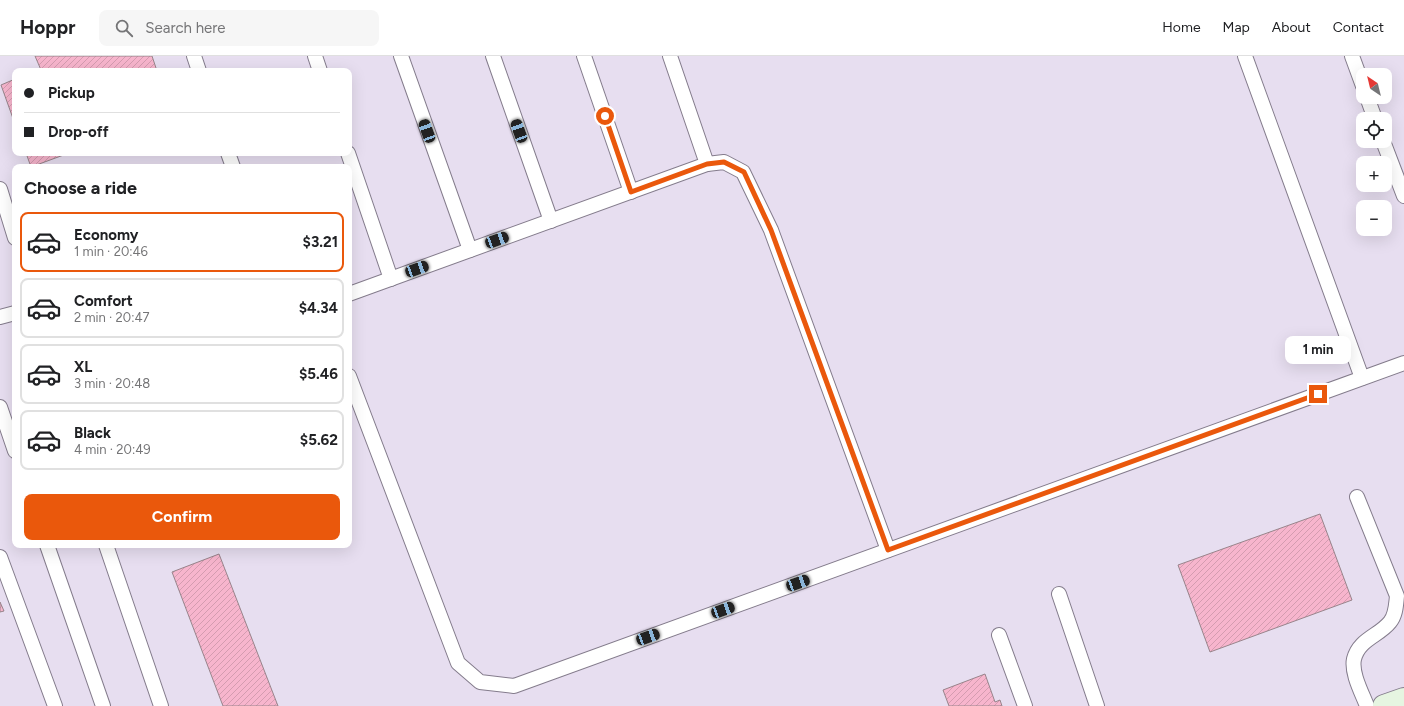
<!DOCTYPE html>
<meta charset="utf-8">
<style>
body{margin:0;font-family:Figtree,sans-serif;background:#f6f6f6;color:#202124;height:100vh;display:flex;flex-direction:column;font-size:15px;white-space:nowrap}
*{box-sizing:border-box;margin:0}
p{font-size:13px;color:#757577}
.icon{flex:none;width:22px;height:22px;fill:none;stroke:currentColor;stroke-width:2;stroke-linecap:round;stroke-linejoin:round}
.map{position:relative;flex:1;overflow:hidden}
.drawer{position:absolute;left:12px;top:108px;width:340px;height:384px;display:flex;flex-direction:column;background:#fff;border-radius:8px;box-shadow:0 4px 16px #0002}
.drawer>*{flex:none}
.hud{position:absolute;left:12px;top:12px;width:340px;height:88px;border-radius:8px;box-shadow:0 4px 16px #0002;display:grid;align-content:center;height:88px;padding:0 12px;background:#fff}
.needle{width:26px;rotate:325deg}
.fabs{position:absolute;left:1356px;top:12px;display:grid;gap:8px}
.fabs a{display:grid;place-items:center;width:36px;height:36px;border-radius:8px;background:#fff;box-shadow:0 4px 16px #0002;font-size:20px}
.end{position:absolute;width:18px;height:18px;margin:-9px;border:5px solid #ea580c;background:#fff;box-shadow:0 0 0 2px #fff}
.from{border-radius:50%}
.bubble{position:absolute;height:28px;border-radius:8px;background:#fff;box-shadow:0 4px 16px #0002;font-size:13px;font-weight:700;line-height:28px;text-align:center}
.car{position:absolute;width:12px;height:24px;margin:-12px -6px;border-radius:5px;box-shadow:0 0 3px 1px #0007;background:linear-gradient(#222 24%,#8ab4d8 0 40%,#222 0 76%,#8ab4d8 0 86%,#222 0)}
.hud b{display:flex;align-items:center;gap:14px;height:38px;font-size:15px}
.hud b+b{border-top:1px solid #e0e0e0}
.hud i{width:10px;height:10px;background:#202124}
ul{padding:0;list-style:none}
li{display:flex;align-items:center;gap:12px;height:60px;margin:0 8px 6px;padding:0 4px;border:2px solid #e0e0e0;border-radius:8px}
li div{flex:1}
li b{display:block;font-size:15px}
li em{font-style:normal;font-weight:700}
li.selected{border-color:#ea580c}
li>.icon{width:36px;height:36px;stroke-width:1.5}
h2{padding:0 12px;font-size:18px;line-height:48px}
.action{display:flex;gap:8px;margin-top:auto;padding:8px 12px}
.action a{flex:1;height:46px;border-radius:8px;background:#ea580c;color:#fff;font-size:16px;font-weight:700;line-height:46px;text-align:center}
header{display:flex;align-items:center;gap:24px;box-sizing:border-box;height:56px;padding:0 20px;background:#fff;border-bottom:1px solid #e0e0e0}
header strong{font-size:19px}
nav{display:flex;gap:22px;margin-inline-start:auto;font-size:14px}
.search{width:280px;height:36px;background:#f6f6f6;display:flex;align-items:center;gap:10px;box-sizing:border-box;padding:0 14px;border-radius:8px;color:#757577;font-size:15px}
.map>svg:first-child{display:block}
.building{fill:url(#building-hatch);stroke:#98848b}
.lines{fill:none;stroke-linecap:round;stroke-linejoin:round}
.lane-casing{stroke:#847c8c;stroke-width:16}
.secondary-casing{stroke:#847c8c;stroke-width:24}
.lane{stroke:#fff;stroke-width:14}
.secondary{stroke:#e6f5e1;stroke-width:22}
.route{stroke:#ea580c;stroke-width:5}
</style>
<header>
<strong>Hoppr</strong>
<div class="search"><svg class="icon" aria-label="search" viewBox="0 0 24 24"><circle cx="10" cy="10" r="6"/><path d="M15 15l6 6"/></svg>Search here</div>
<nav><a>Home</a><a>Map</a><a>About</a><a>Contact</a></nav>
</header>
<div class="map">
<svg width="1404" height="650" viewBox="0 0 1404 650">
<defs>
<pattern id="building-hatch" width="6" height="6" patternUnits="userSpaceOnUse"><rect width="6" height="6" fill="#f7b5cd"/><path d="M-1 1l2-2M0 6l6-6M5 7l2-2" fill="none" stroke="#d49cb0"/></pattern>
</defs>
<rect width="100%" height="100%" fill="#e7def0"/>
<!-- building -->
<g class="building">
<polygon points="35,0 152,0 157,15 37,15 41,14"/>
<polygon points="15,23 15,68 1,29"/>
<polygon points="26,97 69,97 31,111"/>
<polygon points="1320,458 1352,544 1210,596 1178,509"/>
<polygon points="219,498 278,650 223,650 172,516"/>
<polygon points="0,546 4,555 0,556"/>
<polygon points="985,618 995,646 1000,644 1002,650 949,650 943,634"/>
</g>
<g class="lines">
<defs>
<g id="lane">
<polyline points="194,0 199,15"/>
<polyline points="315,0 320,15"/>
<polyline points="401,0 470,194"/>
<polyline points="493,0 551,165"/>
<polyline points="584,0 631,136"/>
<polyline points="1245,0 1362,322"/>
<polyline points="1352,0 1363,30"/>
<polyline points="1367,41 1375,63"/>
<polyline points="1383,85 1404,140"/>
<polyline points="228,97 233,111"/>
<polyline points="348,97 391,223"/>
<polyline points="707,108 724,106 743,116 771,174 888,494"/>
<polyline points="0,133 15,182"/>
<polyline points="349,238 707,108 670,0"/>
<polyline points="0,261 15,257"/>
<polyline points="349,320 458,607 480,626 514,630 1404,307"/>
<polyline points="0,351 15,395"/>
<path d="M1357 441 1397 540C1396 548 1396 559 1390 566 1379 580 1359 583 1354 603 1351 617 1362 637 1367 650"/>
<polyline points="47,489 103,650"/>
<polyline points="106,489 161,650"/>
<polyline points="0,501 55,650"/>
<polyline points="1059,538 1097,650"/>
<polyline points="999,579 1025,650"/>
</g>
<polyline id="secondary" points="1384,650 1404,643"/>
</defs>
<!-- lane casing -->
<use href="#lane" class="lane-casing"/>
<!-- secondary casing -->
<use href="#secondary" class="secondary-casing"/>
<!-- lane -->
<use href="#lane" class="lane"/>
<!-- secondary -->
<use href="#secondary" class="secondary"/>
</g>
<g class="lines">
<!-- route -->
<polyline class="route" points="605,60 631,136 707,108 724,106 744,116 771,174 888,494 1318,338"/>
</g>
</svg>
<div class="fabs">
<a><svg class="needle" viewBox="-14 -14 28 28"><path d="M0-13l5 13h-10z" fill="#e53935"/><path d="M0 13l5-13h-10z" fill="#757577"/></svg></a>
<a><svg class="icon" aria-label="locate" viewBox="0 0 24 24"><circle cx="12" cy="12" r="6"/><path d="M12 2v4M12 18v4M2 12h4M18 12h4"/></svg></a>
<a>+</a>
<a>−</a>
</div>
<i class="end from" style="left:605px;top:60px"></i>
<i class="end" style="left:1318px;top:338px"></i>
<div class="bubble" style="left:1285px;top:280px;width:66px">1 min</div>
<i class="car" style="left:427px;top:75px;rotate:340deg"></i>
<i class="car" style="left:519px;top:75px;rotate:340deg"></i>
<i class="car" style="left:497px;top:184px;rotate:70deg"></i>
<i class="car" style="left:417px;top:213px;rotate:70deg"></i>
<i class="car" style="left:798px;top:527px;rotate:70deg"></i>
<i class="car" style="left:723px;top:554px;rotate:70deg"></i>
<i class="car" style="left:648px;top:581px;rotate:70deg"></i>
<div class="hud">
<b><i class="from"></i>Pickup</b>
<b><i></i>Drop-off</b>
</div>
<section class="drawer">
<h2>Choose a ride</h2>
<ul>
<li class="selected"><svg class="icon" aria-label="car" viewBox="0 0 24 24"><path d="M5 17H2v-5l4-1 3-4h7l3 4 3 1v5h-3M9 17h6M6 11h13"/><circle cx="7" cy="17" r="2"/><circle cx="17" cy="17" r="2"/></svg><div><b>Economy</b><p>1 min · 20:46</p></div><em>$3.21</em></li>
<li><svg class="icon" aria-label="car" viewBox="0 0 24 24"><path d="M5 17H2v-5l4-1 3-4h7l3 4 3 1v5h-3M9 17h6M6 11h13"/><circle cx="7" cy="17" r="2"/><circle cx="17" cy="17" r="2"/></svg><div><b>Comfort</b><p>2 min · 20:47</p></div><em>$4.34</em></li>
<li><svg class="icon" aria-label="car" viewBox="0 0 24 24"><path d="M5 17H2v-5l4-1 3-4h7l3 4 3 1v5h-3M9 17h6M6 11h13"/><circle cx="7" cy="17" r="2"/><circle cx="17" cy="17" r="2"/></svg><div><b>XL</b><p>3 min · 20:48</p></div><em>$5.46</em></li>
<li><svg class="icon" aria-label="car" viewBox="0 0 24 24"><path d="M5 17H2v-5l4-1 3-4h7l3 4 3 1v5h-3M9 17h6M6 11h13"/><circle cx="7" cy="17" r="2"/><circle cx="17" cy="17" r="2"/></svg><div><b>Black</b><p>4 min · 20:49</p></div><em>$5.62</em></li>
</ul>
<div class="action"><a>Confirm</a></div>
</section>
</div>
